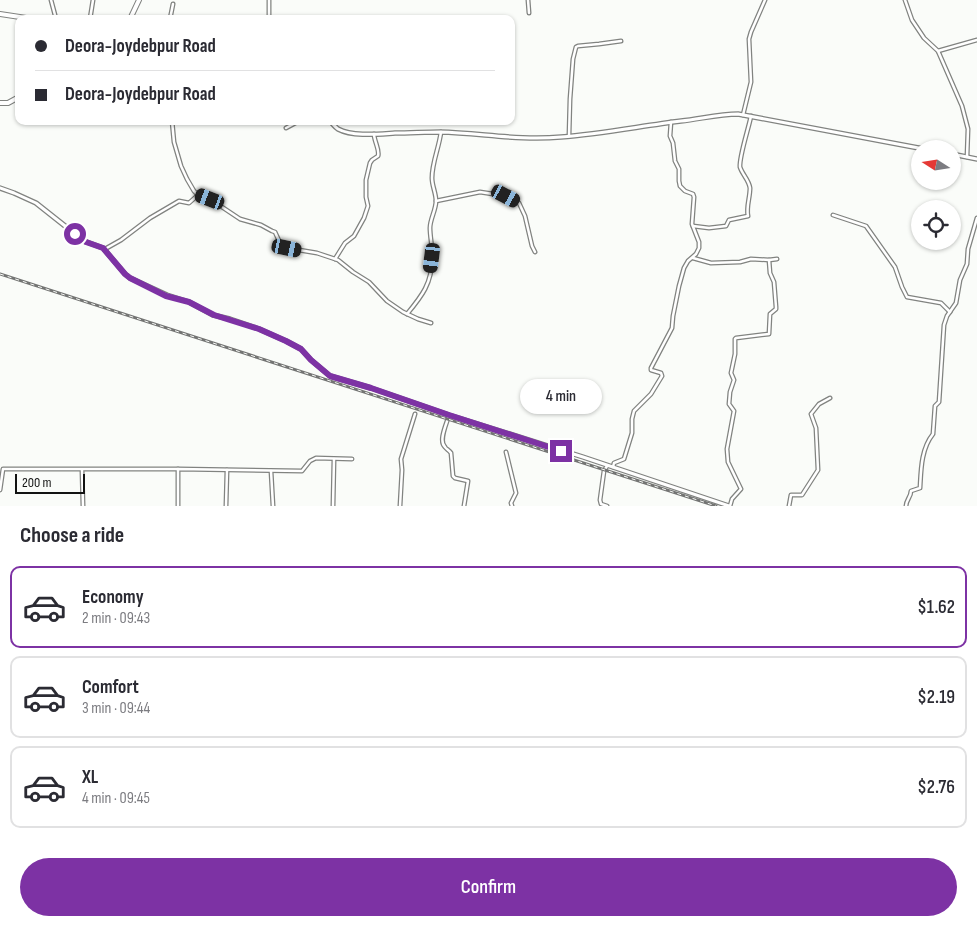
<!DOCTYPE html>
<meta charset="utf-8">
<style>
body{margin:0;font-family:"Sofia Sans Condensed",sans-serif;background:#f2f2f3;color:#2b2b33;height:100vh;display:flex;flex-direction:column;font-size:19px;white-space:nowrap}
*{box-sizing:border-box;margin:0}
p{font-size:16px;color:#7c7c81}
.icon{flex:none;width:28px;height:28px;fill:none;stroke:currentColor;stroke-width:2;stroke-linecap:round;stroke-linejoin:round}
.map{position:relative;height:506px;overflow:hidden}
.panel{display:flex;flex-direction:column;background:#fff;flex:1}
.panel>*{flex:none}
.top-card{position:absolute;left:15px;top:15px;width:500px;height:110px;border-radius:10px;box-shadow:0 1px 4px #0004;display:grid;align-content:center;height:110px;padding:0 20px;background:#fff}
.needle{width:32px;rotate:282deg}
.controls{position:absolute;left:911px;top:140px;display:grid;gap:10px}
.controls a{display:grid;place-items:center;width:50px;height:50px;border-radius:50%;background:#fff;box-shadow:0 1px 4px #0004;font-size:25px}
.scale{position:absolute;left:15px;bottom:12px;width:70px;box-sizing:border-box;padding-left:5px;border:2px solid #121312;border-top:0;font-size:14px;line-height:18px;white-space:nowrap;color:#121312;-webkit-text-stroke:4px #fafcf9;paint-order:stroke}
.end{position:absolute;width:22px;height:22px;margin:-11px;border:6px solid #7d32a4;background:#fff;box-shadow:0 0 0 2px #fff}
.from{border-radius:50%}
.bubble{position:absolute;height:35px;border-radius:18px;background:#fff;box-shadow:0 1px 4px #0004;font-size:16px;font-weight:600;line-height:35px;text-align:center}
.car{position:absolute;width:15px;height:30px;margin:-15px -8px;border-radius:6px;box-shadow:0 0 4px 1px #0007;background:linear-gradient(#222 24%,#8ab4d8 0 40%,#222 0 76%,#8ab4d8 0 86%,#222 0)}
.top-card b{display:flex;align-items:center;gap:18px;height:48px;font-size:19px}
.top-card b+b{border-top:1px solid #e1e1e2}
.top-card i{width:12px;height:12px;background:#2b2b33}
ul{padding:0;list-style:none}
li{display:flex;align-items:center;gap:15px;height:82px;margin:0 10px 8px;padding:0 10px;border:2px solid #e1e1e2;border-radius:10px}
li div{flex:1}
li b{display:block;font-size:19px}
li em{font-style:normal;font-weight:600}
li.current{border-color:#7d32a4}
li>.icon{width:45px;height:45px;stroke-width:1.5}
h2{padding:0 20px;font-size:22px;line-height:60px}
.primary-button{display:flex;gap:10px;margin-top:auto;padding:10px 20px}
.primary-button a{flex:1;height:58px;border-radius:30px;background:#7d32a4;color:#fff;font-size:20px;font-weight:600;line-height:58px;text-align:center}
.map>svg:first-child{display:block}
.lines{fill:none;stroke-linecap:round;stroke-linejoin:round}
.minor-casing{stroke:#818380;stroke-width:5}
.tertiary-casing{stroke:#818380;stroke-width:5.5}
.secondary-casing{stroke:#818380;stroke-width:6}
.minor{stroke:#fff;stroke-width:2.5}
.tertiary{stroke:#fff;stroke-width:3}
.secondary{stroke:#fff;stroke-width:4}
.rail-casing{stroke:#737473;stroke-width:3}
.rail{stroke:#fafcf9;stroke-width:1;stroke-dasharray:4;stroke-linecap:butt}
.route{stroke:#7d32a4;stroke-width:6}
</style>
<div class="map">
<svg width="977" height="506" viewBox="0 0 977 506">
<rect width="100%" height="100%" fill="#fafcf9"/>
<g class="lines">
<defs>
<g id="minor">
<polyline points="51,0 55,15 54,18"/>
<polyline points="528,0 529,13"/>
<polyline points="905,0 912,20 924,38 938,51 962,106 968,129 967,157"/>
<polyline points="90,19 93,0"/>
<polyline points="170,19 173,4"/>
<polyline points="269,19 269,0"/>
<polyline points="938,51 977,40"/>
<polyline points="743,115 751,82 749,39 751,32 765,0"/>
<polyline points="172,121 174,142 181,166 187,179 194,191 198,195 210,199 240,219 261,225 272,231 275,232 280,243 287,248 317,253 338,260 353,272 369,282 387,301 403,312 418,319 431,323"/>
<polyline points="286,128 299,121"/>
<polyline points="569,136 570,99 573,59 576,47 578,46 599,44 621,41"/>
<polyline points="436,201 480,192 506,196 519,203 525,216 532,246 535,252"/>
<polyline points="833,215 866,226 895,267 902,287 907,297 941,303 950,312"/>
<path d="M693 226 709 228 726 226 729 220 748 216C746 207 750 198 750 188 749 180 742 174 740 167 739 157 749 127 751 116"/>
<polyline points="105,249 121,240 150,218 179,201 189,203 198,195"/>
<polyline points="693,258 711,263 740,262 751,259 769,260 777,259"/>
<path d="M335 259 345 243 354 236 364 218 368 206 366 197V180L370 163 372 160 378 156C380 150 374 141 374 134"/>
<path d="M407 314C422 296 432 283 432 259 433 248 430 238 430 228 430 219 436 210 436 201 436 193 432 186 432 178 432 162 439 148 441 132"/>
<path d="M449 415C447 423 438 441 445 447 446 449 449 450 451 453L453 476 455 478 468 481 464 506"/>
<polyline points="506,452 516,493 511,503 512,506"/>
<polyline points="613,467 614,463 624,459 632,433 632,419 634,411 651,394 662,376 661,373 651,370 651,368 672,328 673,316 679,286 684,268 688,261 696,254 699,248 699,242 692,224 694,197 693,194 685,191 680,186 679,181 679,169 675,161 673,143 670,136 671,122"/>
<polyline points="82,470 83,506"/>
<polyline points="271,471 273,506"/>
<polyline points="0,490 3,469 178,469"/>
<polyline points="178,506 178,469 302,471 310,461 316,458 352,459"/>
<polyline points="226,506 227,470"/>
<polyline points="333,506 334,459"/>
<polyline points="400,506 402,470 401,459 415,414"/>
<polyline points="607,506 601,504 600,500 604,471 607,466"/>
<polyline points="730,506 732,499 741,489 728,462 727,449 734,411 729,404 730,392 734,380 731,373 735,354 735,339 736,338 769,334 770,314 776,309 776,307 774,282 770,273 769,260"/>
<polyline points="789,506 791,495 802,495 818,470 816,428 811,414 819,404 830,398"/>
<path d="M906 506C906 500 911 497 911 491L920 488C921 470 921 449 933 434L935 406 939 402 944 325 947 316 956 303 960 280 967 264 968 249 977 218"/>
</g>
<g id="tertiary">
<path d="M330 121C333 124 335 127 338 129 353 137 379 134 395 133 410 133 425 132 440 132 481 133 520 141 561 137 601 134 641 126 681 121 700 119 719 114 738 114L924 149"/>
<polyline points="952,154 977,159"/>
<polyline points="0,188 14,193 36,203 84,241 103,248 125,274 130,278 167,295 189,302 213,315 230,319 259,329 286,341 301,349 311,360 330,376 371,388 449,415 583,457 729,506"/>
</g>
<g id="secondary">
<polyline points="0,14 33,19"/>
<polyline points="41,19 59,19"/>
<polyline points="130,19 139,0"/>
<polyline points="0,103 8,103 19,97"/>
</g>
</defs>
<!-- minor casing -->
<use href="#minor" class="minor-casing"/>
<!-- tertiary casing -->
<use href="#tertiary" class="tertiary-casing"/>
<!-- secondary casing -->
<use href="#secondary" class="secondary-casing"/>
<!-- minor -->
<use href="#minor" class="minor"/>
<!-- tertiary -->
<use href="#tertiary" class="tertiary"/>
<!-- secondary -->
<use href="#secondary" class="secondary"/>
<defs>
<polyline id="rail" points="0,274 716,506"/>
</defs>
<!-- rail casing -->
<use href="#rail" class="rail-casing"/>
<!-- rail -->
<use href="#rail" class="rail"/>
</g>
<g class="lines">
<!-- route -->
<polyline class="route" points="75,234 86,242 103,248 125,274 130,278 166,296 189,302 214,315 259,329 286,341 301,349 311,360 330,376 371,388 449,415 561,451"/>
</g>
</svg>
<div class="controls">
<a><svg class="needle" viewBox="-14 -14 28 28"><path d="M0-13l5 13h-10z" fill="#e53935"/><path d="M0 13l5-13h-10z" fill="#7c7c81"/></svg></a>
<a><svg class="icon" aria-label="locate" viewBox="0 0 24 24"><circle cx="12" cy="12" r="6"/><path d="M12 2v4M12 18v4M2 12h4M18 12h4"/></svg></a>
</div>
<div class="scale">200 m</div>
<i class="end from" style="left:75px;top:234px"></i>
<i class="end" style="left:561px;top:451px"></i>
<div class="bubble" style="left:520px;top:379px;width:82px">4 min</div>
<i class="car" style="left:506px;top:196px;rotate:118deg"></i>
<i class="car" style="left:210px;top:199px;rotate:291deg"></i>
<i class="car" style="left:287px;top:248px;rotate:102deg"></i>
<i class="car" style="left:432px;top:258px;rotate:187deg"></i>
<div class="top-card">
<b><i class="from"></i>Deora-Joydebpur Road</b>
<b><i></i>Deora-Joydebpur Road</b>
</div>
</div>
<section class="panel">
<h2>Choose a ride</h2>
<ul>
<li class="current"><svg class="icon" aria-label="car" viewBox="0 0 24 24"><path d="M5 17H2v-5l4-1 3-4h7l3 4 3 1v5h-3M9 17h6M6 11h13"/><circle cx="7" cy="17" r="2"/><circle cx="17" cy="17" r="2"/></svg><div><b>Economy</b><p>2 min · 09:43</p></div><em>$1.62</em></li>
<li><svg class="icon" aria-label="car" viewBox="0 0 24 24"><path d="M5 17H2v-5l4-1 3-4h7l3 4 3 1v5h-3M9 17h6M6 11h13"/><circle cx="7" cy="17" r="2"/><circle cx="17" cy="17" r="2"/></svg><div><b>Comfort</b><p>3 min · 09:44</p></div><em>$2.19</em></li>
<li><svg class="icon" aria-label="car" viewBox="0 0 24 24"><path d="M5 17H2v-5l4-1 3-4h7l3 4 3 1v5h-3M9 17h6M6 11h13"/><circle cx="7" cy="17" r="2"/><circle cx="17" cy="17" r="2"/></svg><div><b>XL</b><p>4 min · 09:45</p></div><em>$2.76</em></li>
</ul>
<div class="primary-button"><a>Confirm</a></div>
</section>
